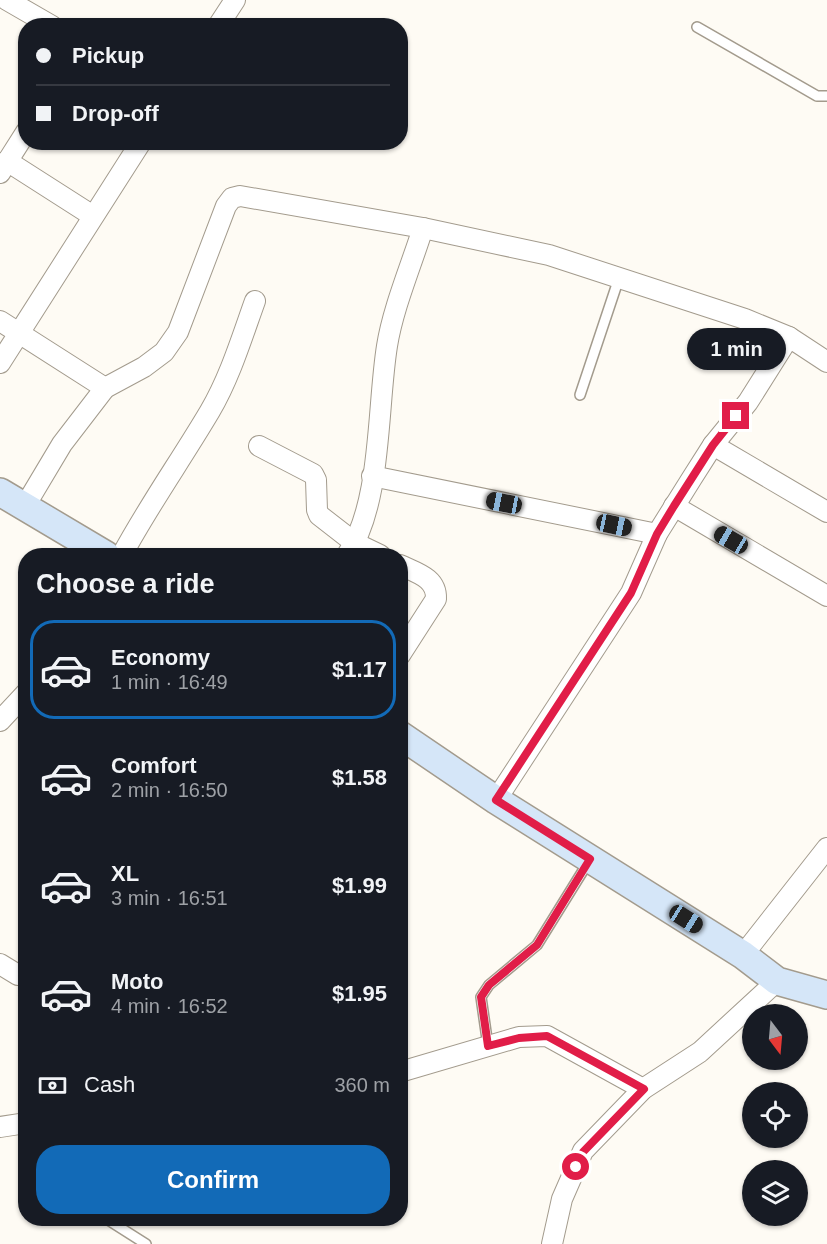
<!DOCTYPE html>
<meta charset="utf-8">
<style>
body{margin:0;font-family:Arial,sans-serif;background:#20242c;color:#f1f3f6;height:100vh;display:flex;flex-direction:column;font-size:22px;white-space:nowrap}
*{box-sizing:border-box;margin:0}
p{font-size:20px;color:#9ea1a6}
.icon{flex:none;width:33px;height:33px;fill:none;stroke:currentColor;stroke-width:2;stroke-linecap:round;stroke-linejoin:round}
.map{position:relative;flex:1;overflow:hidden}
.panel{position:absolute;left:18px;top:548px;width:390px;height:678px;display:flex;flex-direction:column;background:#171b24;border-radius:24px;box-shadow:0 2px 4px #0004}
.panel>*{flex:none}
.banner{position:absolute;left:18px;top:18px;width:390px;height:132px;border-radius:24px;box-shadow:0 2px 4px #0004;display:grid;align-content:center;height:132px;padding:0 18px;background:#171b24}
.needle{width:39px;rotate:164deg}
.tools{position:absolute;left:742px;top:1004px;display:grid;gap:12px}
.tools a{display:grid;place-items:center;width:66px;height:66px;border-radius:50%;background:#171b24;box-shadow:0 2px 4px #0004;font-size:30px}
.end{position:absolute;width:27px;height:27px;margin:-14px;border:8px solid #e11d48;background:#fff;box-shadow:0 0 0 3px #fff}
.from{border-radius:50%}
.bubble{position:absolute;height:42px;border-radius:21px;background:#171b24;box-shadow:0 2px 4px #0004;font-size:20px;font-weight:800;line-height:42px;text-align:center}
.car{position:absolute;width:18px;height:36px;margin:-18px -9px;border-radius:8px;box-shadow:0 0 4px 2px #0007;background:linear-gradient(#222 24%,#8ab4d8 0 40%,#222 0 76%,#8ab4d8 0 86%,#222 0)}
.banner b{display:flex;align-items:center;gap:21px;height:57px;font-size:22px}
.banner b+b{border-top:2px solid #363941}
.banner i{width:15px;height:15px;background:#f1f3f6}
ul{padding:0;list-style:none}
li{display:flex;align-items:center;gap:18px;height:99px;margin:0 12px 9px;padding:0 6px;border:3px solid transparent;border-radius:24px}
li div{flex:1}
li b{display:block;font-size:22px}
li em{font-style:normal;font-weight:800}
li.active{border-color:#126ab7}
li>.icon{width:54px;height:54px;stroke-width:1.5}
h2{padding:0 18px;font-size:27px;line-height:72px}
.pay{display:flex;align-items:center;gap:15px;height:66px;padding:0 18px;font-size:22px}
.pay p{margin-inline-start:auto}
.primary-button{display:flex;gap:12px;margin-top:auto;padding:12px 18px}
.primary-button a{flex:1;height:69px;border-radius:24px;background:#126ab7;color:#fff;font-size:24px;font-weight:800;line-height:69px;text-align:center}
.map>svg:first-child{display:block}
.lines{fill:none;stroke-linecap:round;stroke-linejoin:round}
.lane-casing{stroke:#a39b8d;stroke-width:12}
.street-casing{stroke:#a39b8d;stroke-width:22}
.secondary-casing{stroke:#a39b8d;stroke-width:30}
.lane{stroke:#fff;stroke-width:9}
.street{stroke:#fff;stroke-width:20}
.secondary{stroke:#d5e6f8;stroke-width:27}
.route{stroke:#e11d48;stroke-width:8}
</style>
<div class="map">
<svg width="827" height="1244" viewBox="0 0 827 1244">
<rect width="100%" height="100%" fill="#fefbf4"/>
<g class="lines">
<defs>
<g id="lane">
<polyline points="697,27 817,96 827,96"/>
<polyline points="580,395 619,278"/>
<polyline points="488,1046 481,997 489,985 537,945 589,861"/>
<polyline points="105,1218 146,1244"/>
</g>
<g id="street">
<polyline points="7,0 52,26"/>
<polyline points="218,26 235,0"/>
<polyline points="7,161 93,216"/>
<polyline points="0,173 26,132"/>
<polyline points="0,321 105,388"/>
<polyline points="0,363 141,142"/>
<polyline points="713,445 827,512"/>
<polyline points="259,446 313,474 316,480 317,510 319,515 355,543 380,555"/>
<polyline points="372,476 657,534"/>
<polyline points="25,506 62,444 105,388 144,367 164,352 178,332 226,206 232,198 240,196 423,228 549,255 745,319 789,337 827,362"/>
<polyline points="674,506 827,596"/>
<path d="M122 555C149 505 181 460 210 411 230 377 242 337 255 301"/>
<path d="M347 555C382 504 377 408 387 346 393 308 411 266 423 228"/>
<path d="M400 565C417 573 437 578 436 599L400 655"/>
<polyline points="0,721 26,693"/>
<polyline points="496,800 631,593 657,534 692,478 713,445 748,402 789,337"/>
<polyline points="743,955 827,848"/>
<polyline points="0,964 18,975 26,974"/>
<polyline points="400,1072 519,1037 547,1036 643,1089"/>
<polyline points="0,1127 26,1123"/>
<polyline points="552,1244 562,1199 583,1151 643,1089 700,1052 777,981"/>
</g>
<g id="secondary">
<polyline points="0,492 106,555"/>
<polyline points="400,735 496,800 743,955 777,981 827,995"/>
</g>
</defs>
<!-- lane casing -->
<use href="#lane" class="lane-casing"/>
<!-- street casing -->
<use href="#street" class="street-casing"/>
<!-- secondary casing -->
<use href="#secondary" class="secondary-casing"/>
<!-- lane -->
<use href="#lane" class="lane"/>
<!-- street -->
<use href="#street" class="street"/>
<!-- secondary -->
<use href="#secondary" class="secondary"/>
</g>
<g class="lines">
<!-- route -->
<polyline class="route" points="576,1167 583,1152 644,1089 547,1036 519,1038 488,1046 481,997 489,985 537,945 590,859 496,800 631,593 657,534 674,506 713,445 736,416"/>
</g>
</svg>
<div class="tools">
<a><svg class="needle" viewBox="-14 -14 28 28"><path d="M0-13l5 13h-10z" fill="#e53935"/><path d="M0 13l5-13h-10z" fill="#9ea1a6"/></svg></a>
<a><svg class="icon" aria-label="locate" viewBox="0 0 24 24"><circle cx="12" cy="12" r="6"/><path d="M12 2v4M12 18v4M2 12h4M18 12h4"/></svg></a>
<a><svg class="icon" aria-label="layers" viewBox="0 0 24 24"><path d="M12 4l9 5-9 5-9-5zM3 14l9 5 9-5"/></svg></a>
</div>
<i class="end from" style="left:576px;top:1167px"></i>
<i class="end" style="left:736px;top:416px"></i>
<div class="bubble" style="left:687px;top:328px;width:99px">1 min</div>
<i class="car" style="left:504px;top:503px;rotate:281deg"></i>
<i class="car" style="left:614px;top:525px;rotate:102deg"></i>
<i class="car" style="left:731px;top:540px;rotate:300deg"></i>
<i class="car" style="left:686px;top:919px;rotate:122deg"></i>
<div class="banner">
<b><i class="from"></i>Pickup</b>
<b><i></i>Drop-off</b>
</div>
<section class="panel">
<h2>Choose a ride</h2>
<ul>
<li class="active"><svg class="icon" aria-label="car" viewBox="0 0 24 24"><path d="M5 17H2v-5l4-1 3-4h7l3 4 3 1v5h-3M9 17h6M6 11h13"/><circle cx="7" cy="17" r="2"/><circle cx="17" cy="17" r="2"/></svg><div><b>Economy</b><p>1 min · 16:49</p></div><em>$1.17</em></li>
<li><svg class="icon" aria-label="car" viewBox="0 0 24 24"><path d="M5 17H2v-5l4-1 3-4h7l3 4 3 1v5h-3M9 17h6M6 11h13"/><circle cx="7" cy="17" r="2"/><circle cx="17" cy="17" r="2"/></svg><div><b>Comfort</b><p>2 min · 16:50</p></div><em>$1.58</em></li>
<li><svg class="icon" aria-label="car" viewBox="0 0 24 24"><path d="M5 17H2v-5l4-1 3-4h7l3 4 3 1v5h-3M9 17h6M6 11h13"/><circle cx="7" cy="17" r="2"/><circle cx="17" cy="17" r="2"/></svg><div><b>XL</b><p>3 min · 16:51</p></div><em>$1.99</em></li>
<li><svg class="icon" aria-label="car" viewBox="0 0 24 24"><path d="M5 17H2v-5l4-1 3-4h7l3 4 3 1v5h-3M9 17h6M6 11h13"/><circle cx="7" cy="17" r="2"/><circle cx="17" cy="17" r="2"/></svg><div><b>Moto</b><p>4 min · 16:52</p></div><em>$1.95</em></li>
</ul>
<div class="pay"><svg class="icon" aria-label="cash" viewBox="0 0 24 24"><path d="M3 7h18v10H3z"/><circle cx="12" cy="12" r="2"/></svg>Cash<p>360 m</p></div>
<div class="primary-button"><a>Confirm</a></div>
</section>
</div>
